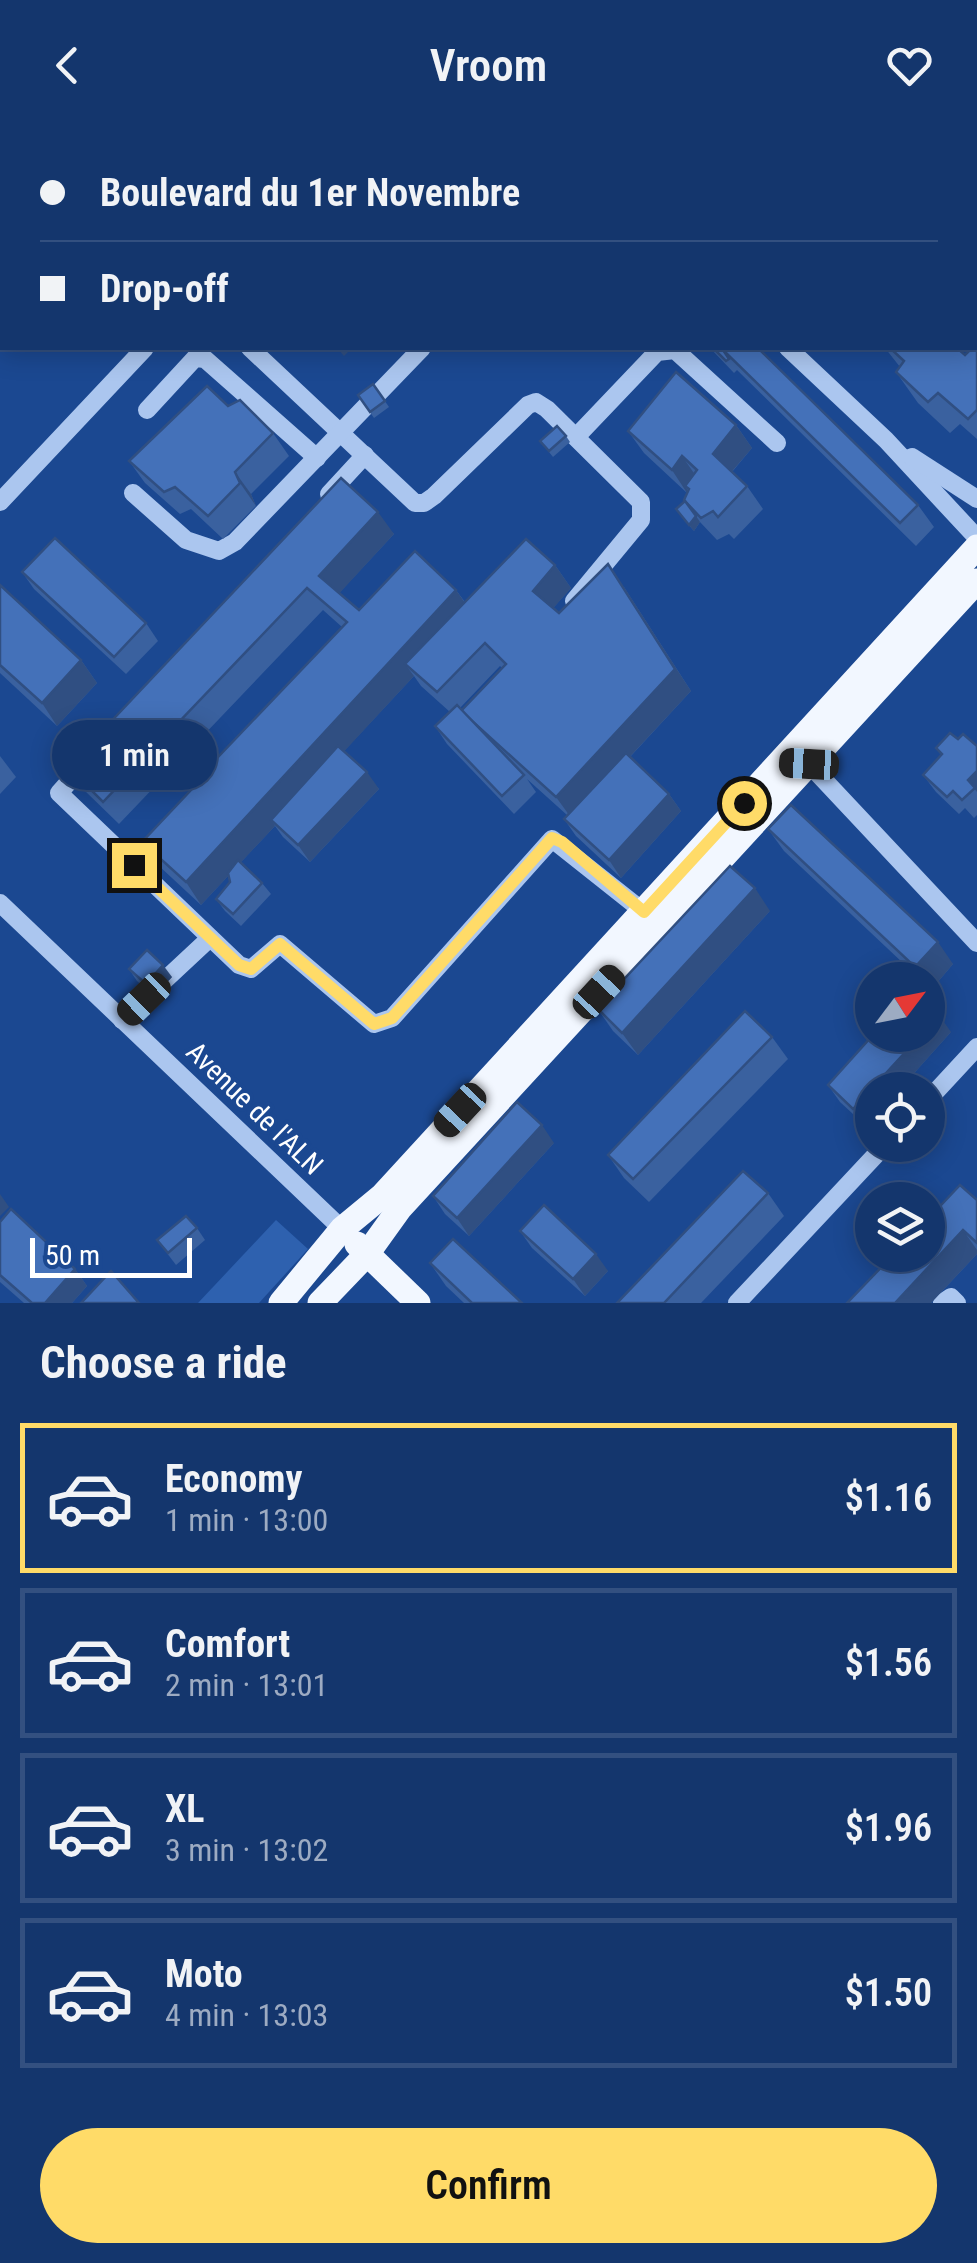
<!DOCTYPE html>
<meta charset="utf-8">
<style>
body{margin:0;font-family:"Roboto Condensed",sans-serif;background:#214175;color:#f1f3f6;height:100vh;display:flex;flex-direction:column;font-size:38px;white-space:nowrap}
*{box-sizing:border-box;margin:0}
p{font-size:32px;color:#9dabc2}
.icon{flex:none;width:55px;height:55px;fill:none;stroke:currentColor;stroke-width:2;stroke-linecap:round;stroke-linejoin:round}
.map{position:relative;height:1173px;overflow:hidden}
.panel{display:flex;flex-direction:column;background:#14366d;flex:1}
.panel>*{flex:none}
.guide{position:absolute;left:0px;top:0px;width:978px;height:220px;box-shadow:0 5px 25px #0003,0 0 0 2px #335080;display:grid;align-content:center;height:220px;padding:0 40px;background:#14366d}
.needle{width:65px;rotate:58deg}
.fabs{position:absolute;left:855px;top:832px;display:grid;gap:20px}
.fabs a{display:grid;place-items:center;width:90px;height:90px;border-radius:50%;background:#14366d;box-shadow:0 5px 25px #0003,0 0 0 2px #335080;font-size:50px}
.scale{position:absolute;left:30px;bottom:25px;width:162px;box-sizing:border-box;padding-left:10px;border:5px solid #fff;border-top:0;font-size:28px;line-height:35px;white-space:nowrap;color:#fff;-webkit-text-stroke:8px #1b4891;paint-order:stroke}
.end{position:absolute;width:45px;height:45px;margin:-22px;border:12px solid #ffdb68;background:#111;box-shadow:0 0 0 5px #111}
.from{border-radius:50%}
.bubble{position:absolute;height:70px;border-radius:35px;background:#14366d;box-shadow:0 5px 25px #0003,0 0 0 2px #335080;font-size:32px;font-weight:600;line-height:70px;text-align:center}
.car{position:absolute;width:30px;height:60px;margin:-30px -15px;border-radius:12px;box-shadow:0 0 8px 2px #0007;background:linear-gradient(#222 24%,#8ab4d8 0 40%,#222 0 76%,#8ab4d8 0 86%,#222 0)}
.guide b{display:flex;align-items:center;gap:35px;height:95px;font-size:38px}
.guide b+b{border-top:2px solid #335080}
.guide i{width:25px;height:25px;background:#f1f3f6}
ul{padding:0;list-style:none}
li{display:flex;align-items:center;gap:30px;height:150px;margin:0 20px 15px;padding:0 20px;border:5px solid #335080;border-radius:0px}
li div{flex:1}
li b{display:block;font-size:38px}
li em{font-style:normal;font-weight:600}
li.on{border-color:#ffdb68}
li>.icon{width:90px;height:90px;stroke-width:1.5}
h2{padding:0 40px;font-size:45px;line-height:120px}
.button{display:flex;gap:20px;margin-top:auto;padding:20px 40px}
.button a{flex:1;height:115px;border-radius:60px;background:#ffdb68;color:#111;font-size:40px;font-weight:600;line-height:115px;text-align:center}
header{display:flex;justify-content:space-between;align-items:center;height:130px;padding:0 40px;background:#14366d;font-size:45px;font-weight:600}
.map>svg:first-child{display:block}
.green{fill:#2e61af}
.lines{fill:none;stroke-linecap:round;stroke-linejoin:round}
.minor{stroke:#abc6ef;stroke-width:18}
.major{stroke:#f2f7ff;stroke-width:25}
.wall{fill:#3a619f;fill-rule:evenodd}
.shaded-wall{fill:#304f82}
.building{fill:#4471b9;stroke:#304f82;stroke-width:2.5;fill-rule:evenodd}
.route{stroke:#ffdb68;stroke-width:12}
.labels{text-anchor:middle;stroke-width:8;stroke-linejoin:round;paint-order:stroke}
.street-label{font-size:28px;fill:#fff;stroke:#1b4891}
</style>
<header><svg class="icon" aria-label="back" viewBox="0 0 24 24"><path d="M15 5l-7 7 7 7"/></svg>Vroom<svg class="icon" aria-label="heart" viewBox="0 0 24 24"><path d="M12 20l-8-8c-3-5 5-10 8-4 3-6 11-1 8 4z"/></svg></header>
<div class="map">
<svg width="977" height="1173" viewBox="0 0 977 1173">
<rect width="100%" height="100%" fill="#1b4891"/>
<!-- green -->
<polygon class="green" points="276,1090 308,1119 259,1173 198,1173"/>
<g class="lines">
<!-- minor -->
<g class="minor">
<polyline points="256,0 258,2"/>
<polyline points="560,0 563,2"/>
<polyline points="866,0 868,2"/>
<polyline points="960,0 963,2"/>
<polyline points="128,2 128,0"/>
<polyline points="383,2 386,0"/>
<polyline points="432,2 436,0"/>
<polyline points="0,5 5,0"/>
<polyline points="975,5 977,4"/>
<polyline points="975,40 977,38"/>
<polyline points="0,42 2,45"/>
<polyline points="975,101 977,103"/>
<polyline points="250,218 415,373 424,373 434,366 528,275 536,272 547,279 641,372 641,390 574,471"/>
<polyline points="788,218 886,310 977,408"/>
<polyline points="147,280 195,228 205,229 317,328"/>
<polyline points="576,307 657,222 675,220 777,313"/>
<polyline points="912,327 977,369"/>
<polyline points="133,363 186,410 219,421 235,412 422,218"/>
<polyline points="329,364 365,325"/>
<polyline points="0,372 145,218"/>
<polyline points="90,628 59,663 239,835 251,839 280,814 374,894 392,888 552,709 644,782"/>
<polyline points="800,633 809,634 977,813"/>
<polyline points="0,773 342,1099"/>
<polyline points="122,890 210,808"/>
<polyline points="928,970 977,917"/>
<polyline points="737,1173 885,1015"/>
<polyline points="942,1173 951,1167 957,1173"/>
</g>
<!-- major -->
<g class="major">
<polyline points="357,1114 418,1173"/>
<polyline points="281,1173 342,1099 382,1066 977,417"/>
<polyline points="320,1173 367,1124 400,1078 977,451"/>
</g>
</g>
<!-- wall -->
<g class="wall">
<polygon points="977,212 977,309 960,294 950,303 918,273 896,242 900,237 885,218 957,218 965,225"/>
<polygon points="710,218 758,218 918,375 934,397 916,416 737,240 734,243"/>
<polygon points="373,254 389,277 374,288 358,265"/>
<polygon points="228,276 273,303 289,326 251,364 256,376 223,409 191,379 180,384 145,353 129,331"/>
<polygon points="736,295 752,318 732,342 747,356 763,379 734,409 729,404 717,410 700,392 694,401 680,385 687,363 644,323 628,301"/>
<polygon points="566,306 570,312 553,327 540,311"/>
<path d="M341 348 394 404 339 463 359 480 456 460 465 472 555 435 571 458 553 478 559 483 624 457 691 561 630 627 669 664 681 681 621 748 576 706 564 689 567 685 527 649 536 662 514 684 447 614 435 596 450 582 421 556 414 546 344 621 379 659 310 732 283 707 275 696 241 732 262 753 271 764 241 796 225 781 216 769 230 752 229 745 201 775 158 735 142 712 203 647 182 628 119 694 84 660 68 637ZM323 480 342 497 218 627 199 610ZM500 536 502 538 462 580 460 578Z"/>
<polygon points="22,442 146,493 158,511 126,544 34,459"/>
<polygon points="0,455 81,530 97,553 57,596 0,543"/>
<polygon points="958,609 977,616 977,685 974,688 965,678 959,684 936,662 923,645 941,625 936,618"/>
<polygon points="0,626 16,647 0,664"/>
<polygon points="768,699 953,834 931,860 928,856 928,850 921,850 784,721"/>
<polygon points="770,781 638,925 613,901 597,878"/>
<polygon points="129,839 172,847 154,866 137,851"/>
<polygon points="951,902 899,960 872,960 872,989 866,996 840,972 828,955"/>
<polygon points="772,907 788,929 649,1072 624,1048 608,1025"/>
<polygon points="554,1013 469,1106 445,1084 433,1066"/>
<polygon points="768,1063 784,1086 701,1173 617,1173"/>
<polygon points="977,1070 977,1124 931,1173 847,1173"/>
<polygon points="0,1092 75,1139 87,1156 72,1173 24,1173 0,1152"/>
<polygon points="197,1098 205,1110 176,1135 157,1110"/>
<polygon points="520,1101 608,1141 585,1166 532,1118"/>
<polygon points="430,1133 522,1173 464,1173 446,1156"/>
</g>
<!-- shaded-wall -->
<g class="shaded-wall">
<polygon points="64,0 95,0 93,2 66,2"/>
<polygon points="758,0 777,0 779,2 756,2"/>
<polygon points="975,158 977,161 977,179 975,182"/>
<polygon points="337,218 352,218 344,226"/>
<polygon points="736,295 752,318 728,346 713,324"/>
<polygon points="682,326 698,349 685,356 688,361 687,363 672,340"/>
<polygon points="235,342 251,364 256,376 240,353"/>
<polygon points="378,382 394,404 335,468 319,446"/>
<polygon points="696,386 700,392 694,401 689,395"/>
<polygon points="608,434 691,561 572,689 556,667"/>
<polygon points="555,435 571,458 549,483 533,461"/>
<polygon points="456,460 472,483 405,534 414,546 276,695 271,690 275,696 201,775 186,752"/>
<polygon points="81,530 97,553 57,596 42,573"/>
<polygon points="977,641 977,662 968,650"/>
<polygon points="367,642 379,659 310,732 298,715"/>
<polygon points="669,664 681,681 621,748 609,730"/>
<polygon points="755,758 770,781 638,925 622,903"/>
<polygon points="938,812 953,834 931,860 928,855 928,850 924,850 915,837"/>
<polygon points="163,835 172,847 154,866 146,854"/>
<polygon points="939,885 951,902 899,960 872,960 872,989 866,996 853,979 921,905 928,905 928,898"/>
<polygon points="542,995 554,1013 469,1106 457,1088"/>
<polygon points="0,1064 9,1077 0,1086"/>
<polygon points="963,1100 977,1120 977,1124 931,1173 895,1173"/>
<polygon points="596,1124 608,1141 585,1166 573,1149"/>
<polygon points="75,1139 87,1156 72,1173 45,1173"/>
</g>
<!-- building -->
<g class="building">
<polygon points="12,0 56,0 53,2 9,2"/>
<polygon points="148,0 199,0 201,2 150,2"/>
<polygon points="684,0 758,0 756,2 686,2"/>
<polygon points="0,85 2,87 2,135 0,133"/>
<polygon points="977,212 977,280 968,289 938,263 928,272 896,242 904,231 890,218 957,218 965,225 972,218 975,218"/>
<polygon points="713,218 725,218 723,220 729,229 726,231"/>
<polygon points="725,218 758,218 918,375 900,393 723,220"/>
<polygon points="676,242 736,295 713,324 747,356 718,387 713,381 701,388 684,370 689,359 685,356 697,340 682,326 672,340 628,301"/>
<polygon points="373,254 385,271 370,282 358,265"/>
<polygon points="207,256 228,276 240,270 273,303 235,342 240,353 208,386 175,357 164,362 129,331"/>
<polygon points="557,296 566,306 549,321 540,311"/>
<path d="M341 348 378 382 319 446 359 480 415 421 456 460 186 752 142 712 207 643 167 605 103 672 68 637ZM307 458 347 492 218 627 179 592Z"/>
<polygon points="685,371 696,386 689,395 676,379"/>
<polygon points="55,408 146,493 114,527 22,442"/>
<polygon points="526,409 555,435 533,461 559,483 608,434 675,539 556,667 461,581 506,534 485,513 437,562 405,534"/>
<polygon points="0,455 81,530 42,573 0,535"/>
<polygon points="457,575 524,645 502,666 435,596"/>
<polygon points="950,603 958,609 963,604 977,616 977,641 968,650 975,658 962,670 953,661 947,667 923,645 942,624 936,618"/>
<polygon points="338,616 367,642 298,715 271,690"/>
<polygon points="626,623 669,664 609,730 564,689"/>
<polygon points="791,675 938,812 915,837 768,699"/>
<polygon points="238,730 262,753 233,784 216,769 230,752 228,743"/>
<polygon points="730,736 755,758 622,903 597,878"/>
<polygon points="147,820 163,835 146,854 129,839"/>
<polygon points="928,874 939,885 928,898"/>
<polygon points="745,881 772,907 633,1049 608,1025"/>
<polygon points="873,905 921,905 853,979 828,955"/>
<polygon points="517,972 542,995 457,1088 433,1066"/>
<polygon points="743,1041 768,1063 664,1173 617,1173"/>
<polygon points="960,1055 977,1070 977,1113 963,1100 895,1173 847,1173 893,1125 928,1125 928,1089"/>
<polygon points="544,1075 596,1124 573,1149 520,1101"/>
<polygon points="11,1079 75,1139 45,1173 32,1173 0,1145 0,1092"/>
<polygon points="186,1086 197,1098 168,1123 157,1110"/>
<polygon points="453,1109 522,1173 472,1173 430,1133"/>
<polygon points="111,1141 139,1173 81,1173"/>
</g>
<g class="lines">
<!-- route -->
<polyline class="route" points="134,735 239,835 251,839 280,814 374,894 392,888 552,708 562,712 644,782 744,673"/>
</g>
<g class="labels">
<!-- street labels -->
<g class="street-label">
<text transform="translate(255 978) rotate(44)" y="10">Avenue de l'ALN</text>
</g>
</g>
</svg>
<div class="fabs">
<a><svg class="needle" viewBox="-14 -14 28 28"><path d="M0-13l5 13h-10z" fill="#e53935"/><path d="M0 13l5-13h-10z" fill="#9dabc2"/></svg></a>
<a><svg class="icon" aria-label="locate" viewBox="0 0 24 24"><circle cx="12" cy="12" r="6"/><path d="M12 2v4M12 18v4M2 12h4M18 12h4"/></svg></a>
<a><svg class="icon" aria-label="layers" viewBox="0 0 24 24"><path d="M12 4l9 5-9 5-9-5zM3 14l9 5 9-5"/></svg></a>
</div>
<div class="scale">50 m</div>
<i class="end from" style="left:744px;top:673px"></i>
<i class="end" style="left:134px;top:735px"></i>
<div class="bubble" style="left:52px;top:590px;width:165px">1 min</div>
<i class="car" style="left:809px;top:634px;rotate:273deg"></i>
<i class="car" style="left:599px;top:862px;rotate:43deg"></i>
<i class="car" style="left:144px;top:869px;rotate:226deg"></i>
<i class="car" style="left:460px;top:980px;rotate:223deg"></i>
<div class="guide">
<b><i class="from"></i>Boulevard du 1er Novembre</b>
<b><i></i>Drop-off</b>
</div>
</div>
<section class="panel">
<h2>Choose a ride</h2>
<ul>
<li class="on"><svg class="icon" aria-label="car" viewBox="0 0 24 24"><path d="M5 17H2v-5l4-1 3-4h7l3 4 3 1v5h-3M9 17h6M6 11h13"/><circle cx="7" cy="17" r="2"/><circle cx="17" cy="17" r="2"/></svg><div><b>Economy</b><p>1 min · 13:00</p></div><em>$1.16</em></li>
<li><svg class="icon" aria-label="car" viewBox="0 0 24 24"><path d="M5 17H2v-5l4-1 3-4h7l3 4 3 1v5h-3M9 17h6M6 11h13"/><circle cx="7" cy="17" r="2"/><circle cx="17" cy="17" r="2"/></svg><div><b>Comfort</b><p>2 min · 13:01</p></div><em>$1.56</em></li>
<li><svg class="icon" aria-label="car" viewBox="0 0 24 24"><path d="M5 17H2v-5l4-1 3-4h7l3 4 3 1v5h-3M9 17h6M6 11h13"/><circle cx="7" cy="17" r="2"/><circle cx="17" cy="17" r="2"/></svg><div><b>XL</b><p>3 min · 13:02</p></div><em>$1.96</em></li>
<li><svg class="icon" aria-label="car" viewBox="0 0 24 24"><path d="M5 17H2v-5l4-1 3-4h7l3 4 3 1v5h-3M9 17h6M6 11h13"/><circle cx="7" cy="17" r="2"/><circle cx="17" cy="17" r="2"/></svg><div><b>Moto</b><p>4 min · 13:03</p></div><em>$1.50</em></li>
</ul>
<div class="button"><a>Confirm</a></div>
</section>
